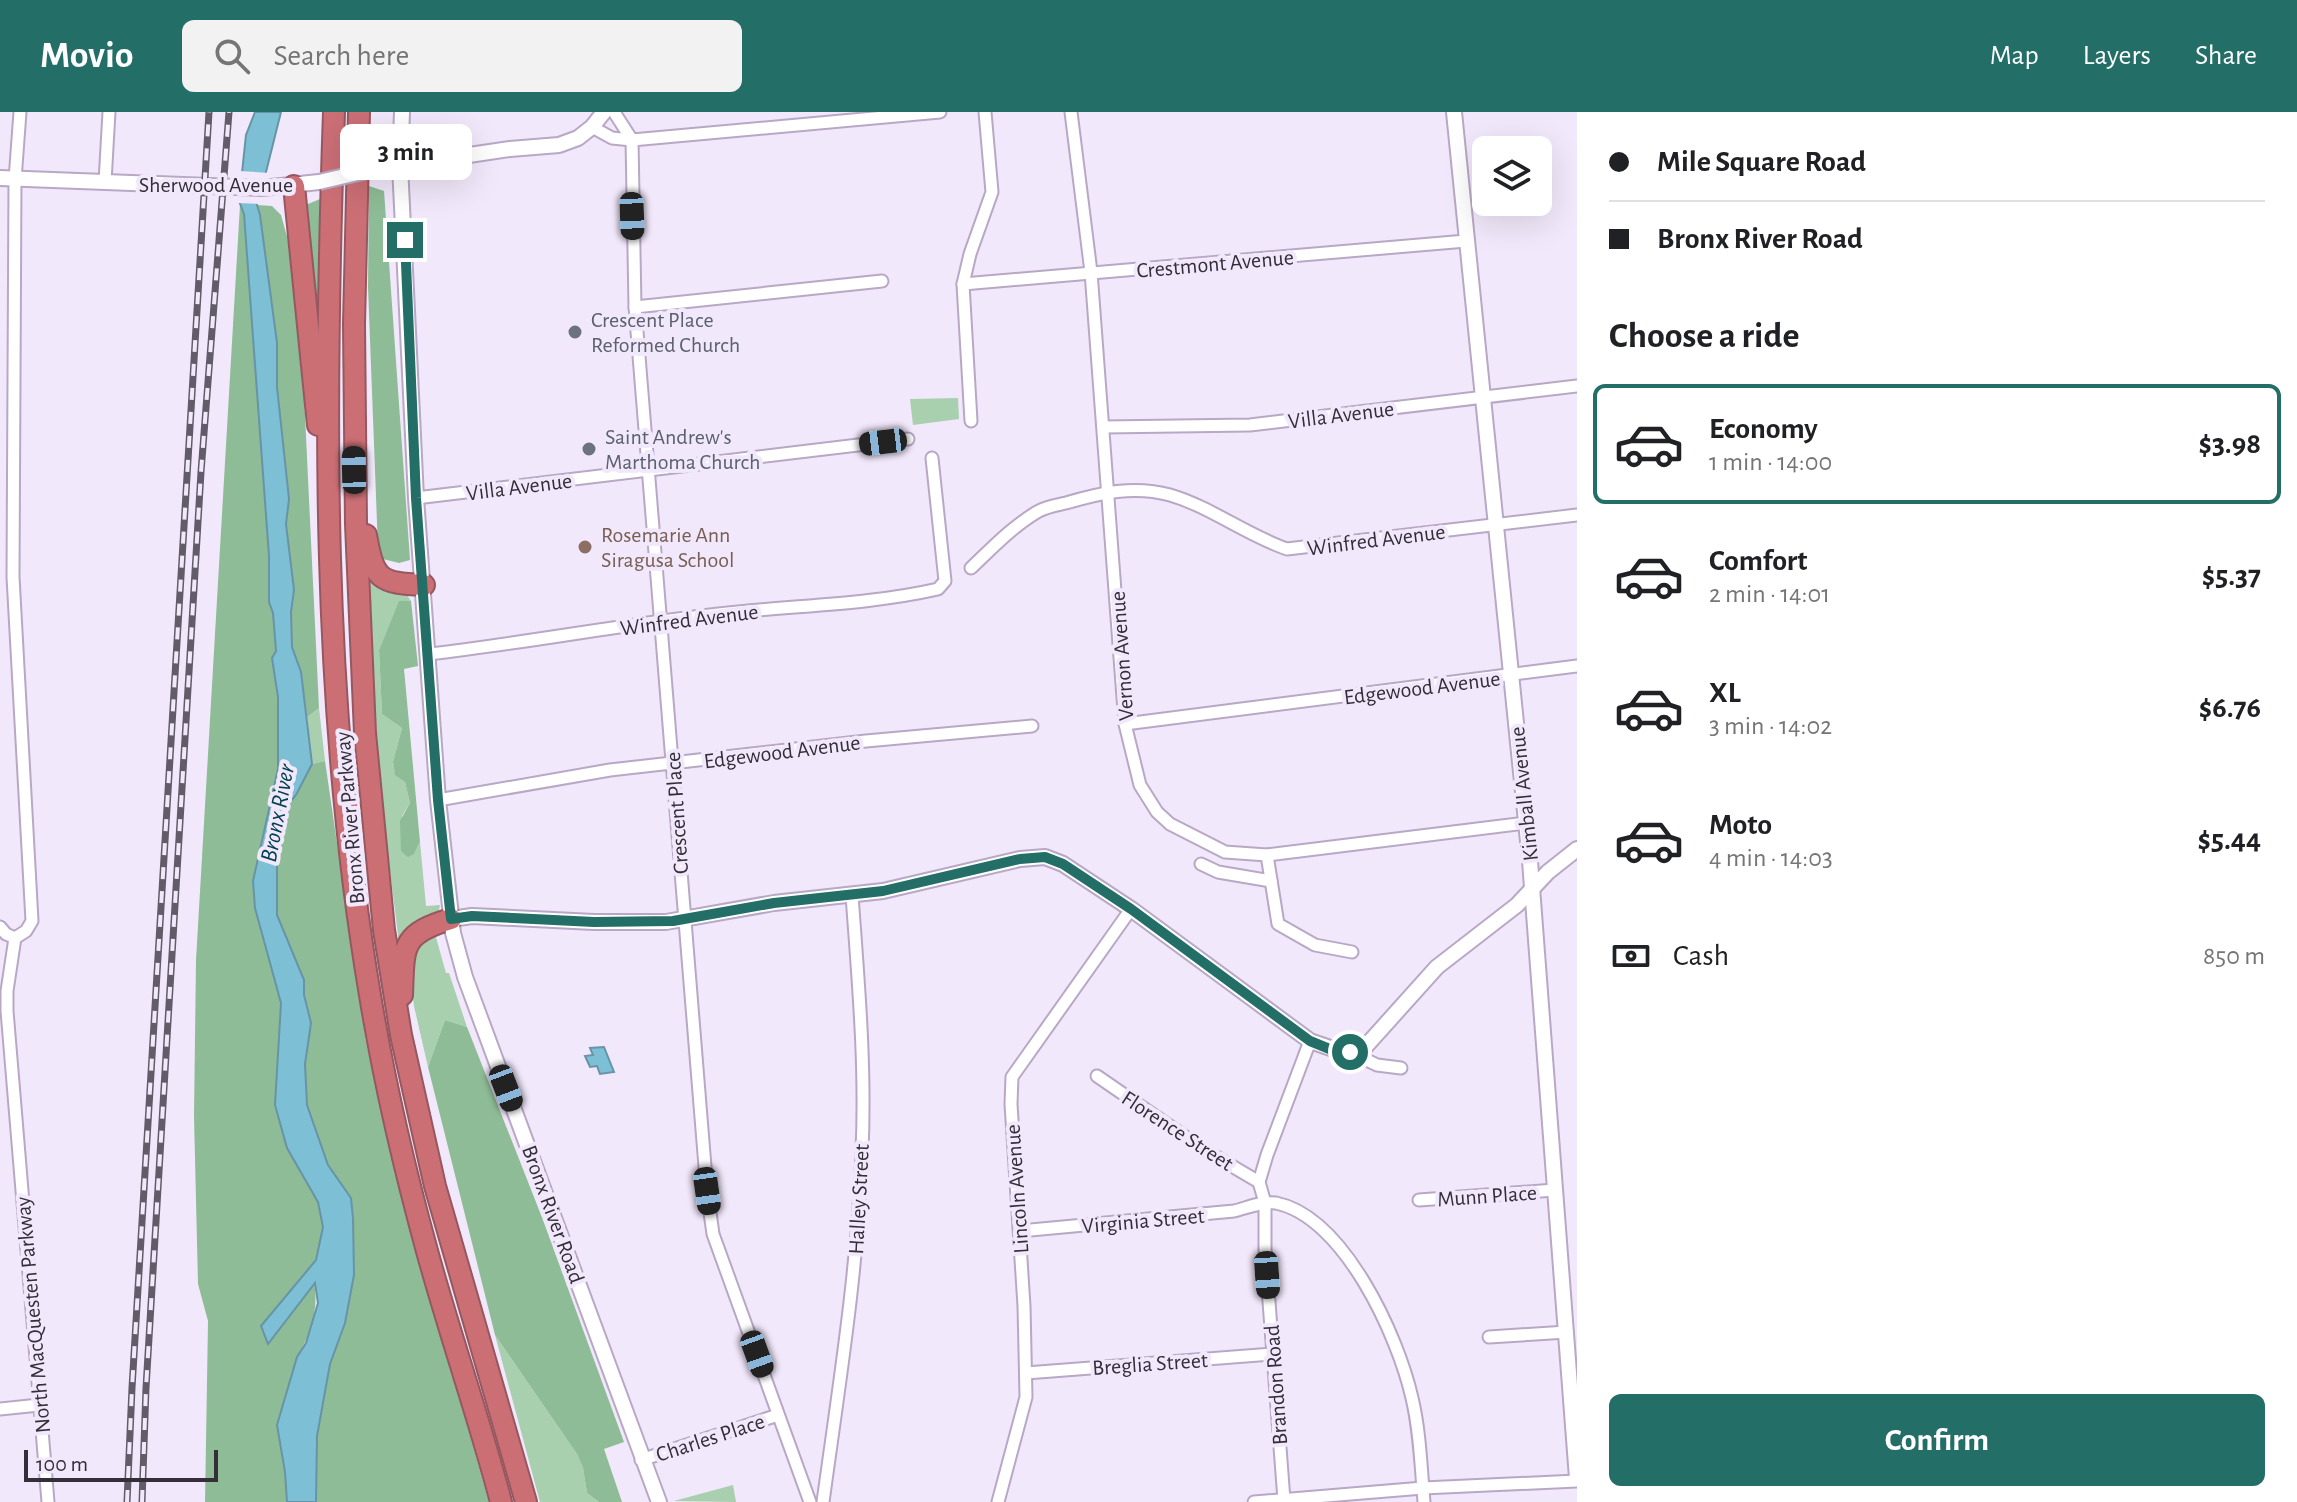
<!DOCTYPE html>
<meta charset="utf-8">
<style>
body{margin:0;font-family:"Alegreya Sans",sans-serif;background:#f2f2f2;color:#202124;height:100vh;display:flex;flex-direction:column;font-size:30px;white-space:nowrap}
*{box-sizing:border-box;margin:0}
p{font-size:26px;color:#757577}
.icon{flex:none;width:44px;height:44px;fill:none;stroke:currentColor;stroke-width:2;stroke-linecap:round;stroke-linejoin:round}
.map{position:relative;flex:1;overflow:hidden}
.side{display:flex;flex-direction:column;background:#fff;width:720px}
.side>*{flex:none}
.top-card{display:grid;align-content:center;height:176px;padding:0 32px;background:#fff}
.tools{position:absolute;left:1472px;top:24px;display:grid;gap:16px}
.tools a{display:grid;place-items:center;width:80px;height:80px;border-radius:12px;background:#fff;box-shadow:0 8px 32px #0002;font-size:40px}
.scale{position:absolute;left:24px;bottom:20px;width:194px;box-sizing:border-box;padding-left:8px;border:4px solid #342e39;border-top:0;font-size:22px;line-height:28px;white-space:nowrap;color:#342e39;-webkit-text-stroke:6px #f2e8fb;paint-order:stroke}
.end{position:absolute;width:36px;height:36px;margin:-18px;border:10px solid #246e68;background:#fff;box-shadow:0 0 0 4px #fff}
.from{border-radius:50%}
.bubble{position:absolute;height:56px;border-radius:12px;background:#fff;box-shadow:0 8px 32px #0002;font-size:26px;font-weight:600;line-height:56px;text-align:center}
.car{position:absolute;width:24px;height:48px;margin:-24px -12px;border-radius:10px;box-shadow:0 0 6px 2px #0007;background:linear-gradient(#222 24%,#8ab4d8 0 40%,#222 0 76%,#8ab4d8 0 86%,#222 0)}
.top-card b{display:flex;align-items:center;gap:28px;height:76px;font-size:30px}
.top-card b+b{border-top:2px solid #e0e0e0}
.top-card i{width:20px;height:20px;background:#202124}
ul{padding:0;list-style:none}
li{display:flex;align-items:center;gap:24px;height:120px;margin:0 16px 12px;padding:0 16px;border:4px solid transparent;border-radius:12px}
li div{flex:1}
li b{display:block;font-size:30px}
li em{font-style:normal;font-weight:600}
li.current{border-color:#246e68}
li>.icon{width:72px;height:72px;stroke-width:1.5}
h2{padding:0 32px;font-size:36px;line-height:96px}
.pay{display:flex;align-items:center;gap:20px;height:88px;padding:0 32px;font-size:30px}
.pay p{margin-inline-start:auto}
.cta{display:flex;gap:16px;margin-top:auto;padding:16px 32px}
.cta a{flex:1;height:92px;border-radius:12px;background:#246e68;color:#fff;font-size:32px;font-weight:600;line-height:92px;text-align:center}
header{display:flex;align-items:center;gap:48px;box-sizing:border-box;height:112px;padding:0 40px;background:#246e68;color:#fff}
header strong{font-size:38px}
nav{display:flex;gap:44px;margin-inline-start:auto;font-size:28px}
.search{width:560px;height:72px;background:#f2f2f2;display:flex;align-items:center;gap:20px;box-sizing:border-box;padding:0 28px;border-radius:12px;color:#757577;font-size:30px}
main{display:flex;flex:1;min-height:0}
.map>svg:first-child{display:block}
.green{fill:#a8cfae}
.forest{fill:#8ebc96}
.water{fill:#7dbfd4;stroke:#6794a6;stroke-width:2}
.pier{fill:#f2e8fb}
.lines{fill:none;stroke-linecap:round;stroke-linejoin:round}
.minor-casing{stroke:#b8a8c5;stroke-width:15}
.tertiary-casing{stroke:#b8a8c5;stroke-width:18}
.motorway-casing{stroke:#965860;stroke-width:24}
.minor{stroke:#fff;stroke-width:11}
.tertiary{stroke:#fff;stroke-width:14}
.motorway{stroke:#cb6f75;stroke-width:20}
.rail-casing{stroke:#625b68;stroke-width:7}
.rail{stroke:#f2e8fb;stroke-width:4;stroke-dasharray:12;stroke-linecap:butt}
.tertiary-bridge-casing{stroke:#b8a8c5;stroke-width:18;stroke-linecap:butt}
.tertiary-bridge{stroke:#fff;stroke-width:14}
.route{stroke:#246e68;stroke-width:10}
.worship-dot{fill:#6b7280;stroke:#f2e8fb;stroke-width:3}
.education-dot{fill:#8d6e63;stroke:#f2e8fb;stroke-width:3}
.labels{text-anchor:middle;stroke-width:8;stroke-linejoin:round;paint-order:stroke}
.street-label{font-size:22px;fill:#342e39;stroke:#f2e8fb}
.worship-label{font-size:22px;fill:#5b616d;stroke:#f2e8fb;text-anchor:start}
.education-label{font-size:22px;fill:#785e54;stroke:#f2e8fb;text-anchor:start}
.water-label{font-size:24px;font-style:italic;fill:#034050;stroke:#f2e8fb}
</style>
<header>
<strong>Movio</strong>
<div class="search"><svg class="icon" aria-label="search" viewBox="0 0 24 24"><circle cx="10" cy="10" r="6"/><path d="M15 15l6 6"/></svg>Search here</div>
<nav><a>Map</a><a>Layers</a><a>Share</a></nav>
</header>
<main>
<div class="map">
<svg width="1577" height="1390" viewBox="0 0 1577 1390">
<rect width="100%" height="100%" fill="#f2e8fb"/>
<!-- green -->
<g class="green">
<polygon points="958,286 959,307 913,313 910,287"/>
<polygon points="370,468 385,477 405,480 411,489 399,490 379,538 382,602 402,616 393,650 395,662 405,670 410,691 402,704 414,742 420,730 426,794 440,793 438,804 400,839 385,718 375,601"/>
<polygon points="319,596 325,649 312,652 307,605"/>
<polygon points="435,822 446,861 449,861 467,915 445,908 428,955 414,894 409,854 417,826"/>
<polygon points="495,1223 577,1342 583,1356 587,1381 599,1390 540,1390"/>
<polygon points="733,1373 736,1390 674,1389"/>
</g>
<!-- forest -->
<g class="forest">
<polygon points="369,74 384,79 410,448 399,451 383,447 378,437 368,175"/>
<polygon points="320,87 318,196 314,196 304,99 308,92"/>
<path d="M240 93 244 102 269 444V490L273 501 276 539 272 546 278 585V657L253 769 255 796 281 891 275 993 287 1036 318 1090 323 1115 316 1147 261 1214 314 1170C319 1197 311 1222 297 1245L286 1360 287 1390H205L208 1209 198 1172 194 1004 196 848Z"/>
<polygon points="257,93 272,94 281,103 291,139 302,241 319,596 307,605 301,560 292,535 291,500 294,478 286,412 289,387 277,275 277,231"/>
<polygon points="399,489 411,489 418,554 404,557 420,730 414,742 408,745 401,739 400,709 410,691 405,670 395,663 393,650 402,616 382,602 379,538"/>
<polygon points="325,649 366,930 401,1080 489,1390 316,1390 317,1324 330,1252 345,1211 354,1163 353,1106 351,1086 328,1053 307,993 305,952 311,911 304,883 304,868 277,803 277,752 290,689 296,683 312,652"/>
<polygon points="445,908 467,915 543,1108 624,1330 604,1337 622,1390 599,1390 587,1381 583,1356 577,1342 495,1223 428,955"/>
</g>
<!-- water -->
<g class="water">
<polygon points="255,0 281,0 266,60 255,86 260,103 277,231 277,275 289,387 286,412 294,478 291,500 292,535 301,560 312,652 296,683 290,690 277,752 277,803 304,868 304,883 311,911 305,952 307,993 328,1053 351,1086 353,1106 354,1163 345,1211 330,1252 317,1324 316,1390 287,1390 285,1360 277,1313 297,1245 306,1231 318,1191 315,1171 268,1232 261,1214 316,1148 323,1115 318,1090 287,1036 275,993 281,891 255,796 253,769 278,657 278,585 272,546 276,539 273,501 269,490 269,444 244,102 239,89 246,23"/>
<polygon points="604,935 614,960 600,962 597,954 590,955 585,944 593,943 590,936"/>
</g>
<!-- pier -->
<polygon class="pier" points="239,59 270,61 259,87 261,92 237,91"/>
<g class="lines">
<defs>
<g id="minor">
<polyline points="20,0 15,68 13,465 32,809 26,819 15,826 7,879 7,899 48,1390"/>
<polyline points="614,0 632,28 635,195 707,1079 713,1122 810,1390"/>
<polyline points="1071,0 1091,160 1125,612 1140,673 1157,700 1170,712 1225,740 1267,743 1526,711"/>
<polyline points="592,15 612,26 632,28 940,0"/>
<polyline points="105,70 109,0"/>
<polyline points="963,172 1466,129"/>
<polyline points="635,195 882,169"/>
<polyline points="971,309 963,172 970,142 992,80 985,0"/>
<polyline points="1104,315 1250,313 1577,274"/>
<polyline points="416,386 908,327"/>
<path d="M971 456C992 436 1012 415 1037 400 1045 395 1057 393 1066 391 1100 381 1134 373 1170 383 1211 395 1246 423 1287 437L1577 403"/>
<path d="M429 542C533 530 634 510 738 500 804 493 872 492 938 477L945 469 932 346"/>
<polyline points="1125,612 1577,554"/>
<polyline points="438,688 610,658 866,629 1032,614"/>
<polyline points="1267,743 1278,812 1315,833 1352,840"/>
<polyline points="1201,752 1218,760 1271,769"/>
<polyline points="0,815 6,822 15,826"/>
<polyline points="1350,940 1377,953 1401,956"/>
<polyline points="1097,964 1203,1037 1259,1070"/>
<polyline points="1419,1088 1555,1078"/>
<path d="M1020 1119 1234 1099C1247 1096 1262 1089 1276 1091 1344 1105 1398 1224 1412 1286 1420 1319 1421 1356 1424 1390"/>
<polyline points="1489,1225 1567,1220"/>
<polyline points="1026,1261 1273,1242"/>
<polyline points="0,1297 39,1293"/>
<polyline points="641,1348 778,1303"/>
<polyline points="1284,1388 1265,1137 1265,1091 1259,1070 1267,1043 1310,929"/>
<path d="M823 1390C839 1273 858 1157 862 1039 866 953 858 867 852 783"/>
<polyline points="998,1390 1026,1285 1024,1194 1011,992 1012,965 1131,797"/>
<polyline points="1254,1390 1423,1376 1577,1369"/>
</g>
<g id="tertiary">
<polyline points="402,0 400,53 416,386 438,688 453,821 465,865 659,1390"/>
<polyline points="1454,0 1530,749 1577,1366"/>
<polyline points="375,57 510,37 559,33 578,26 592,15 604,0"/>
<polyline points="0,66 262,76 319,70"/>
<polyline points="451,807 472,804 594,810 666,810 774,791 883,779 1020,747 1045,745 1063,752 1131,797 1310,929 1342,940 1356,939 1366,934 1437,855 1517,793 1548,760 1577,737"/>
</g>
<g id="motorway">
<path d="M334 0C324 292 321 594 370 883 384 969 404 1055 427 1139 450 1223 479 1306 501 1390"/>
<polyline points="359,0 354,212 356,412 365,621 384,818 401,923 435,1074 526,1390"/>
<polyline points="294,74 318,313"/>
<path d="M366 423C374 468 379 471 424 473"/>
<path d="M402 883C404 835 400 822 451 807"/>
</g>
</defs>
<!-- minor casing -->
<use href="#minor" class="minor-casing"/>
<!-- tertiary casing -->
<use href="#tertiary" class="tertiary-casing"/>
<!-- motorway casing -->
<use href="#motorway" class="motorway-casing"/>
<!-- minor -->
<use href="#minor" class="minor"/>
<!-- tertiary -->
<use href="#tertiary" class="tertiary"/>
<!-- motorway -->
<use href="#motorway" class="motorway"/>
<defs>
<g id="rail">
<polyline points="127,1390 132,1276 209,0"/>
<polyline points="142,1390 146,1276 201,360 229,0"/>
</g>
</defs>
<!-- rail casing -->
<use href="#rail" class="rail-casing"/>
<!-- rail -->
<use href="#rail" class="rail"/>
<defs>
<polyline id="tertiary-bridge" points="319,70 375,57"/>
</defs>
<!-- tertiary-bridge casing -->
<use href="#tertiary-bridge" class="tertiary-bridge-casing"/>
<!-- tertiary-bridge -->
<use href="#tertiary-bridge" class="tertiary-bridge"/>
</g>
<g class="lines">
<!-- route -->
<polyline class="route" points="405,128 416,386 438,688 451,807 472,804 594,810 673,809 774,791 883,779 1020,747 1045,745 1063,752 1131,797 1310,929 1332,938 1350,940"/>
</g>
<!-- markers -->
<g class="worship-dot">
<circle cx="575" cy="220" r="8"/>
<circle cx="589" cy="337" r="8"/>
</g>
<circle class="education-dot" cx="585" cy="435" r="8"/>
<g class="labels">
<!-- street labels -->
<g class="street-label">
<text x="216" y="80">Sherwood Avenue</text>
<text transform="translate(1215 151) rotate(-5)" y="8">Crestmont Avenue</text>
<text transform="translate(1341 302) rotate(-7)" y="8">Villa Avenue</text>
<text transform="translate(519 374) rotate(-7)" y="8">Villa Avenue</text>
<text transform="translate(1376 427) rotate(-7)" y="8">Winfred Avenue</text>
<text transform="translate(689 507) rotate(-7)" y="8">Winfred Avenue</text>
<text transform="translate(1121 544) rotate(-94)" y="8">Vernon Avenue</text>
<text transform="translate(1422 575) rotate(-7)" y="8">Edgewood Avenue</text>
<text transform="translate(782 639) rotate(-7)" y="8">Edgewood Avenue</text>
<text transform="translate(1523 682) rotate(-96)" y="8">Kimball Avenue</text>
<text transform="translate(676 701) rotate(-94)" y="8">Crescent Place</text>
<text transform="translate(349 706) rotate(-95)" y="8">Bronx River Parkway</text>
<text transform="translate(1178 1018) rotate(33)" y="8">Florence Street</text>
<text transform="translate(1016 1077) rotate(-94)" y="8">Lincoln Avenue</text>
<text transform="translate(1487 1083) rotate(-4)" y="8">Munn Place</text>
<text transform="translate(858 1087) rotate(-87)" y="8">Halley Street</text>
<text transform="translate(554 1102) rotate(70)" y="8">Bronx River Road</text>
<text transform="translate(1143 1108) rotate(-5)" y="8">Virginia Street</text>
<text transform="translate(32 1203) rotate(-95)" y="8">North MacQuesten Parkway</text>
<text transform="translate(1150 1251) rotate(-4)" y="8">Breglia Street</text>
<text transform="translate(1275 1273) rotate(-94)" y="8">Brandon Road</text>
<text transform="translate(710 1325) rotate(-18)" y="8">Charles Place</text>
</g>
<!-- worship labels -->
<g class="worship-label">
<text x="591" y="215">Crescent Place<tspan x="591" dy="25">Reformed Church</tspan></text>
<text x="605" y="332">Saint Andrew's<tspan x="605" dy="25">Marthoma Church</tspan></text>
</g>
<!-- education labels -->
<g class="education-label">
<text x="601" y="430">Rosemarie Ann<tspan x="601" dy="25">Siragusa School</tspan></text>
</g>
<!-- water labels -->
<g class="water-label">
<text transform="translate(277 701) rotate(-79)" y="8">Bronx River</text>
</g>
</g>
</svg>
<div class="tools">
<a><svg class="icon" aria-label="layers" viewBox="0 0 24 24"><path d="M12 4l9 5-9 5-9-5zM3 14l9 5 9-5"/></svg></a>
</div>
<div class="scale">100 m</div>
<i class="end from" style="left:1350px;top:940px"></i>
<i class="end" style="left:405px;top:128px"></i>
<div class="bubble" style="left:340px;top:12px;width:132px">3 min</div>
<i class="car" style="left:632px;top:104px;rotate:178deg"></i>
<i class="car" style="left:883px;top:330px;rotate:263deg"></i>
<i class="car" style="left:354px;top:358px;rotate:359deg"></i>
<i class="car" style="left:506px;top:976px;rotate:159deg"></i>
<i class="car" style="left:707px;top:1079px;rotate:172deg"></i>
<i class="car" style="left:1267px;top:1163px;rotate:176deg"></i>
<i class="car" style="left:757px;top:1242px;rotate:160deg"></i>
</div>
<section class="side">
<div class="top-card">
<b><i class="from"></i>Mile Square Road</b>
<b><i></i>Bronx River Road</b>
</div>
<h2>Choose a ride</h2>
<ul>
<li class="current"><svg class="icon" aria-label="car" viewBox="0 0 24 24"><path d="M5 17H2v-5l4-1 3-4h7l3 4 3 1v5h-3M9 17h6M6 11h13"/><circle cx="7" cy="17" r="2"/><circle cx="17" cy="17" r="2"/></svg><div><b>Economy</b><p>1 min · 14:00</p></div><em>$3.98</em></li>
<li><svg class="icon" aria-label="car" viewBox="0 0 24 24"><path d="M5 17H2v-5l4-1 3-4h7l3 4 3 1v5h-3M9 17h6M6 11h13"/><circle cx="7" cy="17" r="2"/><circle cx="17" cy="17" r="2"/></svg><div><b>Comfort</b><p>2 min · 14:01</p></div><em>$5.37</em></li>
<li><svg class="icon" aria-label="car" viewBox="0 0 24 24"><path d="M5 17H2v-5l4-1 3-4h7l3 4 3 1v5h-3M9 17h6M6 11h13"/><circle cx="7" cy="17" r="2"/><circle cx="17" cy="17" r="2"/></svg><div><b>XL</b><p>3 min · 14:02</p></div><em>$6.76</em></li>
<li><svg class="icon" aria-label="car" viewBox="0 0 24 24"><path d="M5 17H2v-5l4-1 3-4h7l3 4 3 1v5h-3M9 17h6M6 11h13"/><circle cx="7" cy="17" r="2"/><circle cx="17" cy="17" r="2"/></svg><div><b>Moto</b><p>4 min · 14:03</p></div><em>$5.44</em></li>
</ul>
<div class="pay"><svg class="icon" aria-label="cash" viewBox="0 0 24 24"><path d="M3 7h18v10H3z"/><circle cx="12" cy="12" r="2"/></svg>Cash<p>850 m</p></div>
<div class="cta"><a>Confirm</a></div>
</section>
</main>
